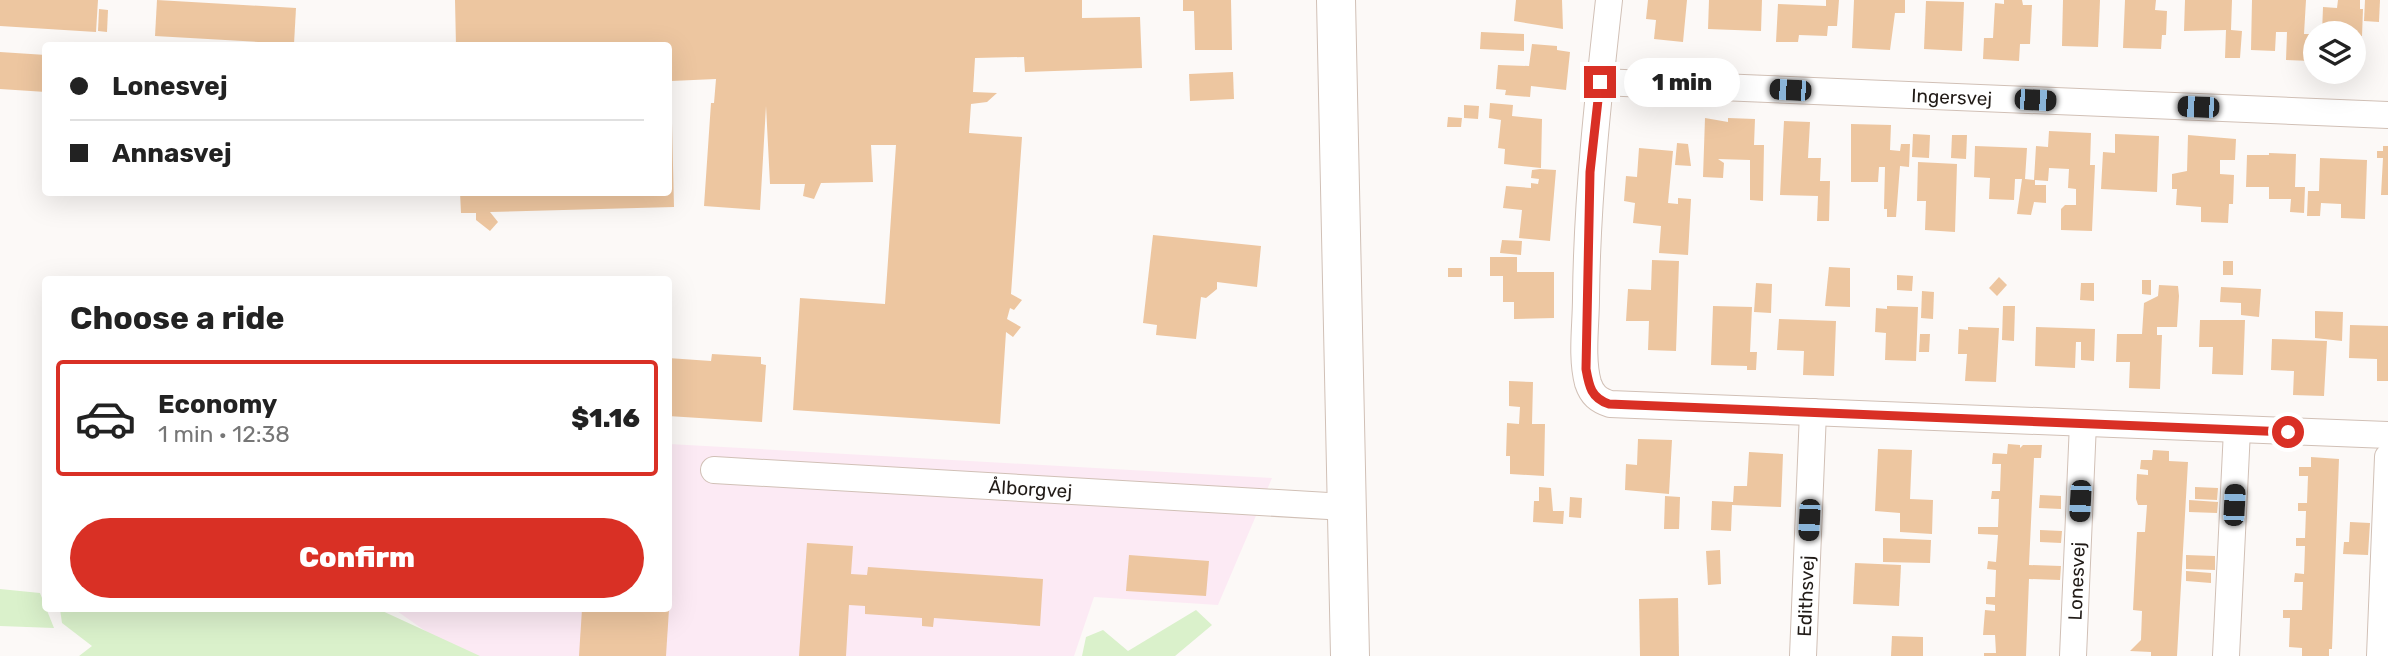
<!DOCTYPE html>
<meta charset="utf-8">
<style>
body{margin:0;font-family:Rubik,sans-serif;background:#f6f6f6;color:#222;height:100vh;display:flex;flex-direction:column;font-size:26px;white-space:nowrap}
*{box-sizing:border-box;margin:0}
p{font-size:23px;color:#767676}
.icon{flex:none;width:38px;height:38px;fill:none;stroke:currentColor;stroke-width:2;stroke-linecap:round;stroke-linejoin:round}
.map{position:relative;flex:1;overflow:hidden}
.details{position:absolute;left:42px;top:276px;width:630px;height:336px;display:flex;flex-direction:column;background:#fff;border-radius:7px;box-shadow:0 7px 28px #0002}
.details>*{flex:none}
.guide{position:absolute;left:42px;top:42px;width:630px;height:154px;border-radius:7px;box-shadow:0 7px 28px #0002;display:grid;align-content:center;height:154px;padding:0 28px;background:#fff}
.controls{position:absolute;left:2303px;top:21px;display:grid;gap:14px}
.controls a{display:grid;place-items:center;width:63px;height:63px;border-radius:50%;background:#fff;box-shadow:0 7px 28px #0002;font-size:35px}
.end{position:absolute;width:32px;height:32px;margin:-16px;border:9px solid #d93025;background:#fff;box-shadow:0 0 0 4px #fff}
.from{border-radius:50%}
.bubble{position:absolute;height:49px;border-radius:24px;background:#fff;box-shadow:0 7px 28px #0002;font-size:23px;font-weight:800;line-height:49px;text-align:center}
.car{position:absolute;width:21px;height:42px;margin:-21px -10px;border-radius:9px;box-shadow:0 0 5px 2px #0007;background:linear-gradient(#222 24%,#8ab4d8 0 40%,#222 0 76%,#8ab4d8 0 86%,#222 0)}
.guide b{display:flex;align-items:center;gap:24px;height:66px;font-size:26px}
.guide b+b{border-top:2px solid #e0e0e0}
.guide i{width:18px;height:18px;background:#222}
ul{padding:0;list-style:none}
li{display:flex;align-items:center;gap:21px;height:116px;margin:0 14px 10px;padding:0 14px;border:4px solid transparent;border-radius:7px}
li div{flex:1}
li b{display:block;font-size:26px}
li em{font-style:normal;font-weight:800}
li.on{border-color:#d93025}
li>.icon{width:63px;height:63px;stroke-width:1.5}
h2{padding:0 28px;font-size:32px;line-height:84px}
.button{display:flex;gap:14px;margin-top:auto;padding:14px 28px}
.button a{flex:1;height:80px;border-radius:42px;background:#d93025;color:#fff;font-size:28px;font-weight:800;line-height:80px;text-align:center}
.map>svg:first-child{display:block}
.commercial{fill:#fceaf4}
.green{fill:#daf1cb}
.building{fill:#edc6a0}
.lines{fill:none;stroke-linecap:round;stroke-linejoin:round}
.minor-casing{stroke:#d1c0b6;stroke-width:28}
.secondary-casing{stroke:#d1c0b6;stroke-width:40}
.minor{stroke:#fff;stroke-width:26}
.secondary{stroke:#fff;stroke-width:38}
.route{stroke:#d93025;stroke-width:9}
.labels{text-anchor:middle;stroke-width:5;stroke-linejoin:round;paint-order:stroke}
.street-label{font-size:19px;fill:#211b17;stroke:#fff}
</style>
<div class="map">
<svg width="2388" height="656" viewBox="0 0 2388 656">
<rect width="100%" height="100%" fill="#fcf9f7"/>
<!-- commercial -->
<polygon class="commercial" points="669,444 1272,478 1218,605 1094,597 1074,656 461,656 394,609 668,609"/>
<!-- green -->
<g class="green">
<polygon points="0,589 40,593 54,628 0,626"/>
<polygon points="60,609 378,609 480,656 79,656 92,646 62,623"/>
<polygon points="1196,610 1212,625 1175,656 1082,656 1086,637 1103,630 1128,651"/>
</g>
<!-- building -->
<g class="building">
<polygon points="0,0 98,0 96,32 0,26"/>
<polygon points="157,0 296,8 294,44 155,36"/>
<polygon points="455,0 1082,0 1082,18 1140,17 1142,68 1025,72 1024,57 975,58 973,92 997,93 987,102 971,104 969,133 1022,137 1011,294 1022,300 1014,310 1010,308 1007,319 1021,327 1013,337 1006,332 1000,424 793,410 800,298 885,304 896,145 871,145 873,182 821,183 814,199 803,196 805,184 770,184 766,106 760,210 704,206 711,103 714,103 716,79 671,81 674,207 490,212 498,222 490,231 476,220 476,213 461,213 460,192 668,192 668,46 456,46"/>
<polygon points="1183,0 1231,0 1232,50 1195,50 1194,11 1183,11"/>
<polygon points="1516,0 1562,0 1563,29 1514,21"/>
<polygon points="1648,0 1687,0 1683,42 1654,39 1656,20 1646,19"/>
<polygon points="1709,0 1762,0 1761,31 1708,29"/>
<polygon points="1826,0 1839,0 1837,26 1828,26 1827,36 1799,35 1798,42 1776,42 1778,4 1826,6"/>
<polygon points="1854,0 1905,0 1905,13 1895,13 1890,50 1852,48"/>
<polygon points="2004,0 2022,0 2023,5 2032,5 2030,44 2020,44 2019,61 1983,59 1984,38 1993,38 1995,3 2004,4"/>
<polygon points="2063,0 2100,0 2098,47 2062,46"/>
<polygon points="2125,0 2156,0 2155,10 2167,11 2166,35 2162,35 2161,49 2123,48"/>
<polygon points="2185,0 2232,0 2231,30 2242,31 2240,58 2225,58 2226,30 2184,31"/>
<polygon points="2252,0 2306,0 2304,34 2312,34 2312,38 2315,38 2315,53 2311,53 2311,61 2286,60 2287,32 2276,32 2275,51 2251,50"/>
<polygon points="2338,0 2360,0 2360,9 2363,9 2362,36 2322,33 2323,7 2337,8"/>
<polygon points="2365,0 2380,0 2379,22 2364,21"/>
<polygon points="1926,1 1964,2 1962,51 1924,49"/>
<polygon points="99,9 108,10 107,32 98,31"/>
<polygon points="1481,32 1524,34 1524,51 1480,49"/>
<polygon points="1532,44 1557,46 1557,50 1570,52 1566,90 1531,86 1530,97 1505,95 1506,90 1496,89 1498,65 1529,66"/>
<polygon points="0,52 46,55 46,92 0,89"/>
<polygon points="1233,72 1234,99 1190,101 1189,74"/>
<polygon points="1490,103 1513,105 1512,116 1542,119 1541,168 1504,164 1505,149 1498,148 1501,120 1489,118"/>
<polygon points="1464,105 1479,106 1478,119 1464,118"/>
<polygon points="1448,117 1462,118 1461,127 1447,127"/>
<polygon points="1705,118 1728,122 1728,118 1755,119 1754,145 1764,145 1763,201 1750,200 1750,160 1718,159 1724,163 1723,178 1703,177"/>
<polygon points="1784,121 1810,122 1808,158 1821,158 1820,181 1830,181 1829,221 1817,221 1818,196 1780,195"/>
<polygon points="1851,124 1891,125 1890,150 1900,151 1901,144 1910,144 1909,167 1900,166 1896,217 1887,217 1887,209 1884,209 1885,167 1879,167 1878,182 1851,182"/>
<polygon points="2049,131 2091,133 2090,165 2095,165 2092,231 2061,230 2061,209 2065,205 2076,205 2076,189 2068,188 2069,169 2049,168 2048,181 2035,180 2035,185 2046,185 2046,203 2034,202 2031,215 2017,214 2022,179 2015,179 2014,200 1989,199 1990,178 1974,177 1975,146 2027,148 2025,179 2034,180 2036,146 2048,147"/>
<polygon points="1913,134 1930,135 1929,158 1912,157"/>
<polygon points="2115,134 2159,136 2157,192 2101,189 2103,152 2115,153"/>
<polygon points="1952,135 1967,135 1966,159 1951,158"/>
<polygon points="2188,135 2236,139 2235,160 2220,160 2220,174 2234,175 2233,204 2229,204 2228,223 2201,222 2201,207 2176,205 2177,189 2172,189 2172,174 2187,171"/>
<polygon points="1677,143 1688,144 1691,166 1675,165"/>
<polygon points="2383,146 2388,146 2388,195 2381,195 2383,158 2377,158 2377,151 2383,151"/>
<polygon points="1639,148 1673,151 1668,203 1678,204 1678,198 1691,199 1688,255 1659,253 1661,226 1633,223 1635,203 1624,201 1626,176 1637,177"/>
<polygon points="2269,153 2296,154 2295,187 2305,187 2304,213 2290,212 2291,199 2269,199 2269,187 2246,187 2247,155 2269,155"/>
<polygon points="2320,158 2367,160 2365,219 2341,218 2341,204 2321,203 2320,216 2307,216 2308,191 2319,191"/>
<polygon points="1918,162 1957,164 1955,232 1925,230 1926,201 1917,201"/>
<polygon points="1540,169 1556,170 1550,241 1519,238 1522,210 1503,208 1506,186 1531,188 1531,183 1538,184 1539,179 1531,178 1532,170"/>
<polygon points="1153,235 1261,246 1257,287 1217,282 1217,289 1206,298 1201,297 1196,339 1156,335 1157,325 1143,323"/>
<polygon points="1502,240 1522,241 1521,255 1500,253"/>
<polygon points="1490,257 1517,257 1517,272 1554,272 1554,318 1514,319 1514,302 1503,302 1503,276 1490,276"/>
<polygon points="1652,260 1679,261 1676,351 1648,350 1649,321 1626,321 1628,289 1651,290"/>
<rect x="2223" y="261" width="10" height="14"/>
<polygon points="1829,267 1850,268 1850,307 1825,306"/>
<rect x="1448" y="268" width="14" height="9"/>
<polygon points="1897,275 1913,276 1912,291 1897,290"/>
<polygon points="1999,277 2007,285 1997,296 1989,288"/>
<polygon points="2142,280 2151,280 2151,295 2142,294"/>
<polygon points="1756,283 1772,284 1771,313 1754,312"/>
<polygon points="2081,283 2094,283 2094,301 2080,300"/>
<polygon points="2159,285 2178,286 2179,296 2177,327 2157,327 2157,335 2162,335 2160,389 2129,388 2130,362 2116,362 2117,334 2142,334 2144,303 2158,296"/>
<polygon points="2221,287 2261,289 2259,317 2241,315 2241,303 2220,302"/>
<polygon points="1922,291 1934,292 1933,319 1921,318"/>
<polygon points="1713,306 1752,307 1750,352 1757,352 1756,370 1747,370 1747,366 1711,365"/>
<polygon points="1887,306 1918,307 1916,361 1885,360 1886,333 1875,332 1876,308 1887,309"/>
<polygon points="2003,306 2015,306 2014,341 2002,340"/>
<polygon points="2315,311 2343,312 2342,341 2315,338"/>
<polygon points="1779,319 1836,321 1834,376 1803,375 1804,351 1777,350"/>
<polygon points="2200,320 2245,320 2243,375 2212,374 2213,347 2199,347"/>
<polygon points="2350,325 2388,326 2388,381 2377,381 2377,359 2349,358"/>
<polygon points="1968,327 1999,328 1996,382 1965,381 1967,354 1958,354 1959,329 1968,330"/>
<polygon points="2036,327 2095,329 2094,361 2081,360 2081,342 2076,342 2075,368 2035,366"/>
<polygon points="1920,334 1930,334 1929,352 1919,352"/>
<polygon points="2272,339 2327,341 2324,396 2293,395 2294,371 2271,370"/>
<polygon points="712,354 761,357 761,364 766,365 762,422 668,416 668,358 711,361"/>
<polygon points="1509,381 1533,382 1532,424 1545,424 1544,476 1510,474 1510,456 1506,456 1507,423 1519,424 1520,407 1509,406"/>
<polygon points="1638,439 1672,440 1669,494 1625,490 1626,464 1637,465"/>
<polygon points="2008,444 2020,445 2020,448 2023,445 2042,445 2041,458 2034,458 2029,565 2061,566 2060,580 2029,579 2026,656 1984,656 1984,653 1996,653 1995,635 1983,635 1985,610 1995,611 1995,605 1986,604 1986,597 1995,597 1996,570 1987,569 1988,561 1996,562 1998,535 1978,534 1978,527 1998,527 1999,499 1991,499 1992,491 2000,491 2001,464 1992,464 1993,453 2007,454"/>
<polygon points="1878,449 1912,450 1910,499 1933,500 1932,534 1900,532 1900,513 1875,511"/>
<polygon points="2153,450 2169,451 2169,461 2188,462 2177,656 2151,656 2151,652 2130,651 2141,640 2142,611 2133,610 2137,532 2145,532 2147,505 2138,505 2136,499 2137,474 2148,475 2148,470 2140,469 2141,460 2152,460"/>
<polygon points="1749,452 1783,454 1781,507 1732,505 1731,531 1711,530 1712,501 1733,502 1734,486 1747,486"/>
<polygon points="2311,457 2339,459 2332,649 2329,649 2329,656 2302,656 2302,648 2289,647 2290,618 2283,618 2283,610 2302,610 2303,582 2294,582 2295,573 2304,574 2305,546 2296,546 2296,538 2305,538 2306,511 2298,511 2298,503 2307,503 2308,476 2299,476 2299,467 2311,467"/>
<polygon points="1539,487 1551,488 1553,511 1564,511 1563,524 1533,522 1534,501 1539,501"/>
<polygon points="2195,487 2218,488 2217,500 2195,499"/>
<polygon points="2040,495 2061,496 2061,509 2039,508"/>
<polygon points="1665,496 1680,497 1679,529 1664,529"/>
<polygon points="1570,497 1582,498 1581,518 1569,517"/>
<polygon points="2189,500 2218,502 2217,513 2189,512"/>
<polygon points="2350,522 2370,523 2368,555 2343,554 2344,542 2349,542"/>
<polygon points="2040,530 2062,531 2061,543 2040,542"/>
<polygon points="1883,538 1931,540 1930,563 1883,562"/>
<polygon points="807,543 853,546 851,574 867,575 868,567 1043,579 1040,626 934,618 933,627 922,626 922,618 865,614 865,606 849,605 846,656 799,656"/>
<polygon points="1720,550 1721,584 1708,585 1706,551"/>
<polygon points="1129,555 1209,561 1206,596 1126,591"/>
<polygon points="2186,555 2215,556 2215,570 2186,569"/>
<polygon points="1855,563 1901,565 1899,606 1853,604"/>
<polygon points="2186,571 2211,573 2211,583 2186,581"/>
<polygon points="1678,598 1679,656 1640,656 1639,599"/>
<polygon points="582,609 669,609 666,656 579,656"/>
<polygon points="1892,636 1923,637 1923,656 1891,656"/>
</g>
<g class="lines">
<defs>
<g id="minor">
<path d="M1609 0C1598 99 1587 198 1586 298 1586 325 1581 357 1588 383 1592 395 1598 400 1610 404L2388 435"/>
<path id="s1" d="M1600 82 2388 115"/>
<path id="s2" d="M714 470 1345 507"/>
<path id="s3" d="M1803 656 1813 412"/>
<path id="s4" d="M2073 656 2083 423"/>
<polyline points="2226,656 2237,430"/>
<polyline points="2380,656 2388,457"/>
</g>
<polyline id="secondary" points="1336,0 1350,656"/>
</defs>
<!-- minor casing -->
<use href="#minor" class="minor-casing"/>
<!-- secondary casing -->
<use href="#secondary" class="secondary-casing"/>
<!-- minor -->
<use href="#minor" class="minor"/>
<!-- secondary -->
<use href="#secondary" class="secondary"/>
</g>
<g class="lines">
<!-- route -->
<path class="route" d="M1600 82 1590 172 1586 369C1589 386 1591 398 1609 404L2288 432"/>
</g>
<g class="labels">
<!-- street labels -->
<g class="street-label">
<text dy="7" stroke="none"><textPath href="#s1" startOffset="352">Ingersvej</textPath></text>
<text dy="7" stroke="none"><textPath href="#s2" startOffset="317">Ålborgvej</textPath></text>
<text dy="7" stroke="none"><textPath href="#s4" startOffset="75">Lonesvej</textPath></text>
<text dy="7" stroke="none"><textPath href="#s3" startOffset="60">Edithsvej</textPath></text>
</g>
</g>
</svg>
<div class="controls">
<a><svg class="icon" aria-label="layers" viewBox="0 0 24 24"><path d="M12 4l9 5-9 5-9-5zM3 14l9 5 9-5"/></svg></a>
</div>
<i class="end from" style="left:2288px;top:432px"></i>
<i class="end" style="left:1600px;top:82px"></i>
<div class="bubble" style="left:1624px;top:58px;width:116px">1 min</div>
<i class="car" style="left:1790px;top:90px;rotate:273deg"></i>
<i class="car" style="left:2035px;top:100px;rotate:93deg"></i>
<i class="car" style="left:2198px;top:107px;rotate:272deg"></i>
<i class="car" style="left:2080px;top:501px;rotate:183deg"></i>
<i class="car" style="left:2234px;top:505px;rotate:3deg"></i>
<i class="car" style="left:1809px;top:520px;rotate:183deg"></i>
<div class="guide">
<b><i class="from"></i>Lonesvej</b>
<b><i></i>Annasvej</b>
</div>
<section class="details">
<h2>Choose a ride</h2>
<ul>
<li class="on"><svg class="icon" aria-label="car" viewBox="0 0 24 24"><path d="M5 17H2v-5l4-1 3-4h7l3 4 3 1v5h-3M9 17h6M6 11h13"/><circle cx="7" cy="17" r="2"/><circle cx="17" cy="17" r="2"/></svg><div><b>Economy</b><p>1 min · 12:38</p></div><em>$1.16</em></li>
</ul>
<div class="button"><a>Confirm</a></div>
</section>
</div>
